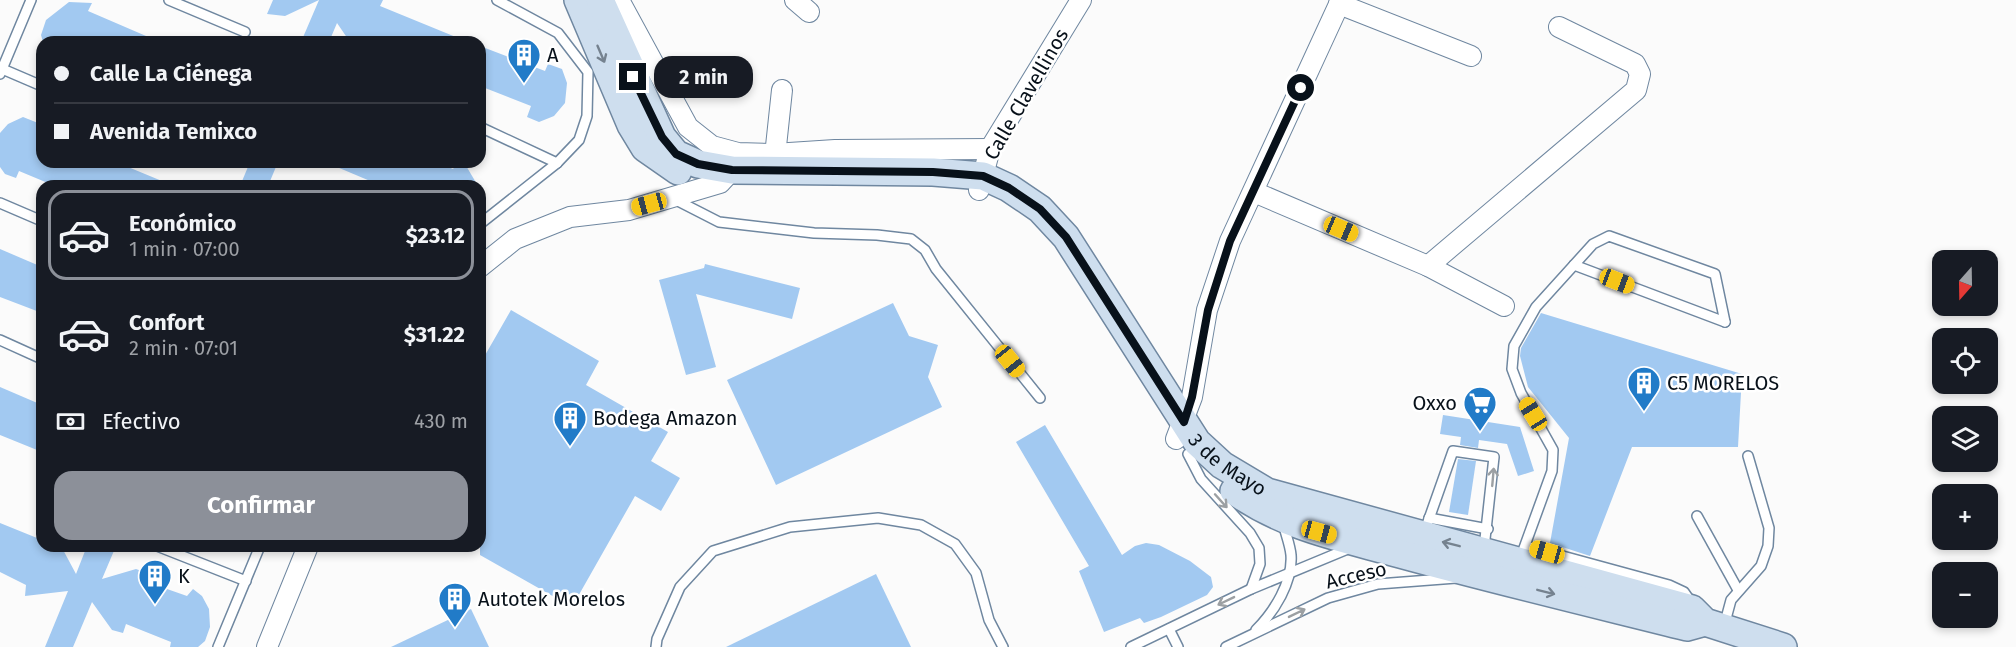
<!DOCTYPE html>
<html lang="es">
<meta charset="utf-8">
<style>
body{margin:0;font-family:"Fira Sans",sans-serif;background:#242831;color:#f1f3f6;height:100vh;display:flex;flex-direction:column;font-size:22px;white-space:nowrap}
*{box-sizing:border-box;margin:0}
p{font-size:20px;color:#9ea1a6}
.icon{flex:none;width:33px;height:33px;fill:none;stroke:currentColor;stroke-width:2;stroke-linecap:round;stroke-linejoin:round}
.map{position:relative;flex:1;overflow:hidden}
.sheet{position:absolute;left:36px;top:180px;width:450px;height:372px;display:flex;flex-direction:column;background:#171b24;border-radius:18px;box-shadow:0 3px 9px #0003}
.sheet>*{flex:none}
.hud{position:absolute;left:36px;top:36px;width:450px;height:132px;border-radius:18px;box-shadow:0 3px 9px #0003;display:grid;align-content:center;height:132px;padding:0 18px;background:#171b24}
.needle{width:39px;rotate:200deg}
.tools{position:absolute;left:1932px;top:250px;display:grid;gap:12px}
.tools a{display:grid;place-items:center;width:66px;height:66px;border-radius:12px;background:#171b24;box-shadow:0 3px 9px #0003;font-size:30px}
.end{position:absolute;width:27px;height:27px;margin:-14px;border:8px solid #08111a;background:#fff;box-shadow:0 0 0 3px #fff}
.from{border-radius:50%}
.bubble{position:absolute;height:42px;border-radius:18px;background:#171b24;box-shadow:0 3px 9px #0003;font-size:20px;font-weight:700;line-height:42px;text-align:center}
.car{position:absolute;width:18px;height:36px;margin:-18px -9px;border-radius:8px;box-shadow:0 0 4px 2px #0007;background:linear-gradient(#f5c518 24%,#345 0 40%,#f5c518 0 76%,#345 0 86%,#f5c518 0)}
.hud b{display:flex;align-items:center;gap:21px;height:57px;font-size:22px}
.hud b+b{border-top:2px solid #363941}
.hud i{width:15px;height:15px;background:#f1f3f6}
ul{padding:10px 0 0;list-style:none}
li{display:flex;align-items:center;gap:18px;height:90px;margin:0 12px 9px;padding:0 6px;border:3px solid transparent;border-radius:18px}
li div{flex:1}
li b{display:block;font-size:22px}
li em{font-style:normal;font-weight:700}
li.current{border-color:#8c9099}
li>.icon{width:54px;height:54px;stroke-width:1.5}
.pay{display:flex;align-items:center;gap:15px;height:66px;padding:0 18px;font-size:22px}
.pay p{margin-inline-start:auto}
.cta{display:flex;gap:12px;margin-top:auto;padding:12px 18px}
.cta a{flex:1;height:69px;border-radius:18px;background:#8c9099;color:#fff;font-size:24px;font-weight:700;line-height:69px;text-align:center}
.map>svg:first-child{display:block}
.building{fill:#a2c9f1}
.lines{fill:none;stroke-linecap:round;stroke-linejoin:round}
.lane-casing{stroke:#6f87a0;stroke-width:12}
.street-casing{stroke:#6f87a0;stroke-width:22}
.secondary-casing{stroke:#6f87a0;stroke-width:30}
.lane{stroke:#fff;stroke-width:9}
.street{stroke:#fff;stroke-width:20}
.secondary{stroke:#cedeee;stroke-width:27}
.oneway{stroke:#75828f}
.oneway2{stroke:#9ca0a3}
.route{stroke:#08111a;stroke-width:8}
.labels{text-anchor:middle;stroke-width:5;stroke-linejoin:round;paint-order:stroke}
.poi-label{font-size:20px;fill:#08111a;stroke:#fff;text-anchor:start}
.street-label{font-size:20px;fill:#08111a;stroke:#fff}
</style>
<div class="map">
<svg width="2016" height="647" viewBox="0 0 2016 647">
<rect width="100%" height="100%" fill="#fbfbfb"/>
<!-- building -->
<g class="building">
<polygon points="273,0 383,0 380,6 468,42 350,42 337,23 329,42 301,42 319,0 285,16 267,14"/>
<polygon points="69,2 92,3 88,11 160,42 43,42 41,35 46,20"/>
<polygon points="480,46 545,71 548,64 562,69 567,83 565,103 554,116 539,122 527,117 531,106 480,86"/>
<polygon points="23,117 38,123 36,129 42,132 42,162 116,162 174,186 55,186 19,171 16,178 5,174 0,167 0,133 8,124"/>
<polygon points="250,162 278,162 268,186 240,186"/>
<polygon points="325,162 436,162 453,169 459,162 465,164 478,186 382,186"/>
<polygon points="0,249 42,267 42,313 0,297"/>
<polygon points="705,264 800,288 792,319 696,294 716,367 686,375 659,280 704,268"/>
<polygon points="893,303 909,336 938,345 928,377 942,407 776,485 727,380"/>
<polygon points="511,310 599,361 586,385 668,432 651,461 680,478 661,511 635,496 572,607 480,555 480,364"/>
<polygon points="1541,313 1742,374 1738,447 1632,447 1590,556 1550,543 1569,438 1528,387 1520,356 1521,348"/>
<polygon points="0,387 42,405 42,452 0,435"/>
<polygon points="1443,415 1520,427 1534,471 1518,476 1507,444 1479,440 1478,448 1460,445 1461,437 1440,434"/>
<polygon points="1045,425 1122,555 1135,546 1146,543 1159,545 1190,561 1211,577 1213,587 1207,595 1161,617 1144,623 1140,618 1104,632 1079,571 1089,566 1016,442"/>
<polygon points="1458,459 1476,461 1468,515 1449,512"/>
<polygon points="0,523 42,540 42,546 61,546 76,574 87,546 116,546 102,579 136,569 150,574 147,582 187,596 193,589 202,596 209,609 210,627 205,641 198,647 170,647 171,642 126,624 123,633 112,630 92,602 73,647 45,647 68,591 25,596 26,585 0,572"/>
<polygon points="876,574 911,647 726,647"/>
<polygon points="471,609 489,647 391,647"/>
</g>
<g class="lines">
<defs>
<g id="lane">
<polyline points="169,0 245,32"/>
<polyline points="0,68 42,86"/>
<polyline points="0,74 31,0"/>
<polyline points="480,127 557,163"/>
<polyline points="674,199 719,222 814,233 877,235 911,239 925,250 936,269 1040,398"/>
<polyline points="0,203 42,221"/>
<polyline points="480,224 557,163 579,140 587,116 588,72 558,33 497,0"/>
<polyline points="1574,265 1725,322"/>
<polyline points="0,340 42,359"/>
<polyline points="1188,454 1201,479 1250,533 1259,548 1260,564 1251,589"/>
<polyline points="1697,516 1738,590"/>
<polyline points="1429,518 1488,529"/>
<polyline points="1424,533 1453,451 1494,457 1484,548"/>
<polyline points="157,546 246,581"/>
<polyline points="1526,546 1669,585 1684,592 1691,602"/>
<polyline points="1520,559 1552,471 1553,450 1521,393 1512,369 1514,346 1536,307 1593,244 1609,236 1715,274 1725,322"/>
<polyline points="1724,626 1731,600 1761,566 1768,546 1769,528 1748,456"/>
<polyline points="1169,629 1178,647"/>
<path d="M1256 630C1274 612 1293 582 1291 555 1290 544 1285 533 1283 522"/>
<polyline points="218,647 260,546"/>
<polyline points="656,647 657,639 680,587 713,551 790,527 878,518 921,525 955,544 976,573 989,620 1003,647"/>
<polyline points="1131,647 1251,589 1350,548"/>
<polyline points="1226,647 1328,598 1378,584 1456,578"/>
</g>
<g id="street">
<polyline points="619,0 688,127 712,146 738,153 774,154 835,150 990,149"/>
<polyline points="795,0 809,12"/>
<polyline points="1339,4 1471,56"/>
<polyline points="774,165 782,90"/>
<polyline points="979,190 990,149 1081,0"/>
<polyline points="1254,192 1428,266 1504,306"/>
<polyline points="1428,266 1636,90 1640,74 1635,64 1559,27"/>
<polyline points="480,267 515,239 570,217 629,210 720,183 732,170 735,161"/>
<polyline points="1176,439 1192,397 1207,310 1230,241 1341,0"/>
<polyline points="267,647 308,546"/>
</g>
<g id="secondary">
<polyline points="578,0 631,125 645,148 678,171"/>
<path id="s1" d="M600 0 662 137 676 154 698 164 732 170 933 172 983 176 1009 188 1040 209 1066 237 1197 442 1222 465 1267 492 1692 609 1705 622 1783 647"/>
<path d="M1234 491C1287 528 1339 537 1400 554 1495 580 1591 603 1687 627L1705 622"/>
</g>
</defs>
<!-- lane casing -->
<use href="#lane" class="lane-casing"/>
<!-- street casing -->
<use href="#street" class="street-casing"/>
<!-- secondary casing -->
<use href="#secondary" class="secondary-casing"/>
<!-- lane -->
<use href="#lane" class="lane"/>
<!-- street -->
<use href="#street" class="street"/>
<!-- secondary -->
<use href="#secondary" class="secondary"/>
</g>
<!-- one-way arrows -->
<defs><path id="oneway-shaft" d="M-6 0H5M1.5-3L5.5 0L1.5 3" fill="none" stroke-width="1.6" stroke-linecap="round" stroke-linejoin="round" transform="scale(1.5)"/></defs>
<g class="oneway">
<use href="#oneway-shaft" transform="translate(601 54) rotate(67)"/>
<use href="#oneway-shaft" transform="translate(1451 544) rotate(-166)"/>
<use href="#oneway-shaft" transform="translate(1546 592) rotate(14)"/>
</g>
<g class="oneway2">
<use href="#oneway-shaft" transform="translate(1493 477) rotate(-85)"/>
<use href="#oneway-shaft" transform="translate(1221 501) rotate(48)"/>
<use href="#oneway-shaft" transform="translate(1226 601) rotate(154)"/>
<use href="#oneway-shaft" transform="translate(1297 613) rotate(-26)"/>
</g>
<g class="lines">
<!-- route -->
<polyline class="route" points="633,77 662,137 676,154 698,164 732,170 933,172 983,176 1009,188 1040,209 1066,237 1184,422 1192,397 1208,310 1230,241 1301,88"/>
</g>
<!-- icons -->
<defs>
<symbol id="building-pin" viewBox="-11 -11 22 30"><path d="M0 17L-7.5 6A9.5 9.5 0 1 1 7.5 6Z" fill="#217bc8" stroke="#fff"/><path d="M-4-6H4V6H1V3H-1V6H-4ZM-2.5-4.3h1.7v1.8h-1.7ZM.8-4.3h1.7v1.8H.8ZM-2.5-1h1.7V.8h-1.7ZM.8-1h1.7V.8H.8Z" fill="#fff"/></symbol>
<symbol id="supermarket-pin" viewBox="-11 -11 22 30"><path d="M0 17L-7.5 6A9.5 9.5 0 1 1 7.5 6Z" fill="#217bc8" stroke="#fff"/><path d="M-6-5.5h2.5l.6 2H6L4.5 2H-2.5L-4.4-4H-6ZM-1.5 3.2a1.3 1.3 0 1 0 .1 0ZM3 3.2a1.3 1.3 0 1 0 .1 0Z" fill="#fff"/></symbol>
</defs>
<g fill-rule="evenodd">
<use href="#building-pin" x="505" y="36" width="38" height="52"/>
<use href="#building-pin" x="1625" y="364" width="38" height="52"/>
<use href="#supermarket-pin" x="1461" y="384" width="38" height="52"/>
<use href="#building-pin" x="551" y="399" width="38" height="52"/>
<use href="#building-pin" x="136" y="557" width="38" height="52"/>
<use href="#building-pin" x="436" y="580" width="38" height="52"/>
</g>
<g class="labels">
<!-- poi labels -->
<g class="poi-label">
<text x="547" y="62">A</text>
<text x="1667" y="390">C5 MORELOS</text>
<text x="1457" y="410" text-anchor="end">Oxxo</text>
<text x="593" y="425">Bodega Amazon</text>
<text x="178" y="583">K</text>
<text x="478" y="606">Autotek Morelos</text>
</g>
<!-- street labels -->
<g class="street-label">
<text transform="translate(1026 94) rotate(-60)" y="7">Calle Clavellinos</text>
<text dy="7" stroke="none"><textPath href="#s1" startOffset="868">3 de Mayo</textPath></text>
<text transform="translate(1356 575) rotate(-13)" y="7">Acceso</text>
</g>
</g>
</svg>
<div class="tools">
<a><svg class="needle" viewBox="-14 -14 28 28"><path d="M0-13l5 13h-10z" fill="#e53935"/><path d="M0 13l5-13h-10z" fill="#9ea1a6"/></svg></a>
<a><svg class="icon" aria-label="locate" viewBox="0 0 24 24"><circle cx="12" cy="12" r="6"/><path d="M12 2v4M12 18v4M2 12h4M18 12h4"/></svg></a>
<a><svg class="icon" aria-label="layers" viewBox="0 0 24 24"><path d="M12 4l9 5-9 5-9-5zM3 14l9 5 9-5"/></svg></a>
<a>+</a>
<a>−</a>
</div>
<i class="end from" style="left:1301px;top:88px"></i>
<i class="end" style="left:633px;top:77px"></i>
<div class="bubble" style="left:654px;top:56px;width:99px">2 min</div>
<i class="car" style="left:649px;top:204px;rotate:255deg"></i>
<i class="car" style="left:1341px;top:229px;rotate:113deg"></i>
<i class="car" style="left:1617px;top:281px;rotate:111deg"></i>
<i class="car" style="left:1010px;top:361px;rotate:141deg"></i>
<i class="car" style="left:1533px;top:414px;rotate:328deg"></i>
<i class="car" style="left:1319px;top:532px;rotate:105deg"></i>
<i class="car" style="left:1547px;top:552px;rotate:286deg"></i>
<div class="hud">
<b><i class="from"></i>Calle La Ciénega</b>
<b><i></i>Avenida Temixco</b>
</div>
<section class="sheet">
<ul>
<li class="current"><svg class="icon" aria-label="car" viewBox="0 0 24 24"><path d="M5 17H2v-5l4-1 3-4h7l3 4 3 1v5h-3M9 17h6M6 11h13"/><circle cx="7" cy="17" r="2"/><circle cx="17" cy="17" r="2"/></svg><div><b>Económico</b><p>1 min · 07:00</p></div><em>$23.12</em></li>
<li><svg class="icon" aria-label="car" viewBox="0 0 24 24"><path d="M5 17H2v-5l4-1 3-4h7l3 4 3 1v5h-3M9 17h6M6 11h13"/><circle cx="7" cy="17" r="2"/><circle cx="17" cy="17" r="2"/></svg><div><b>Confort</b><p>2 min · 07:01</p></div><em>$31.22</em></li>
</ul>
<div class="pay"><svg class="icon" aria-label="cash" viewBox="0 0 24 24"><path d="M3 7h18v10H3z"/><circle cx="12" cy="12" r="2"/></svg>Efectivo<p>430 m</p></div>
<div class="cta"><a>Confirmar</a></div>
</section>
</div>
